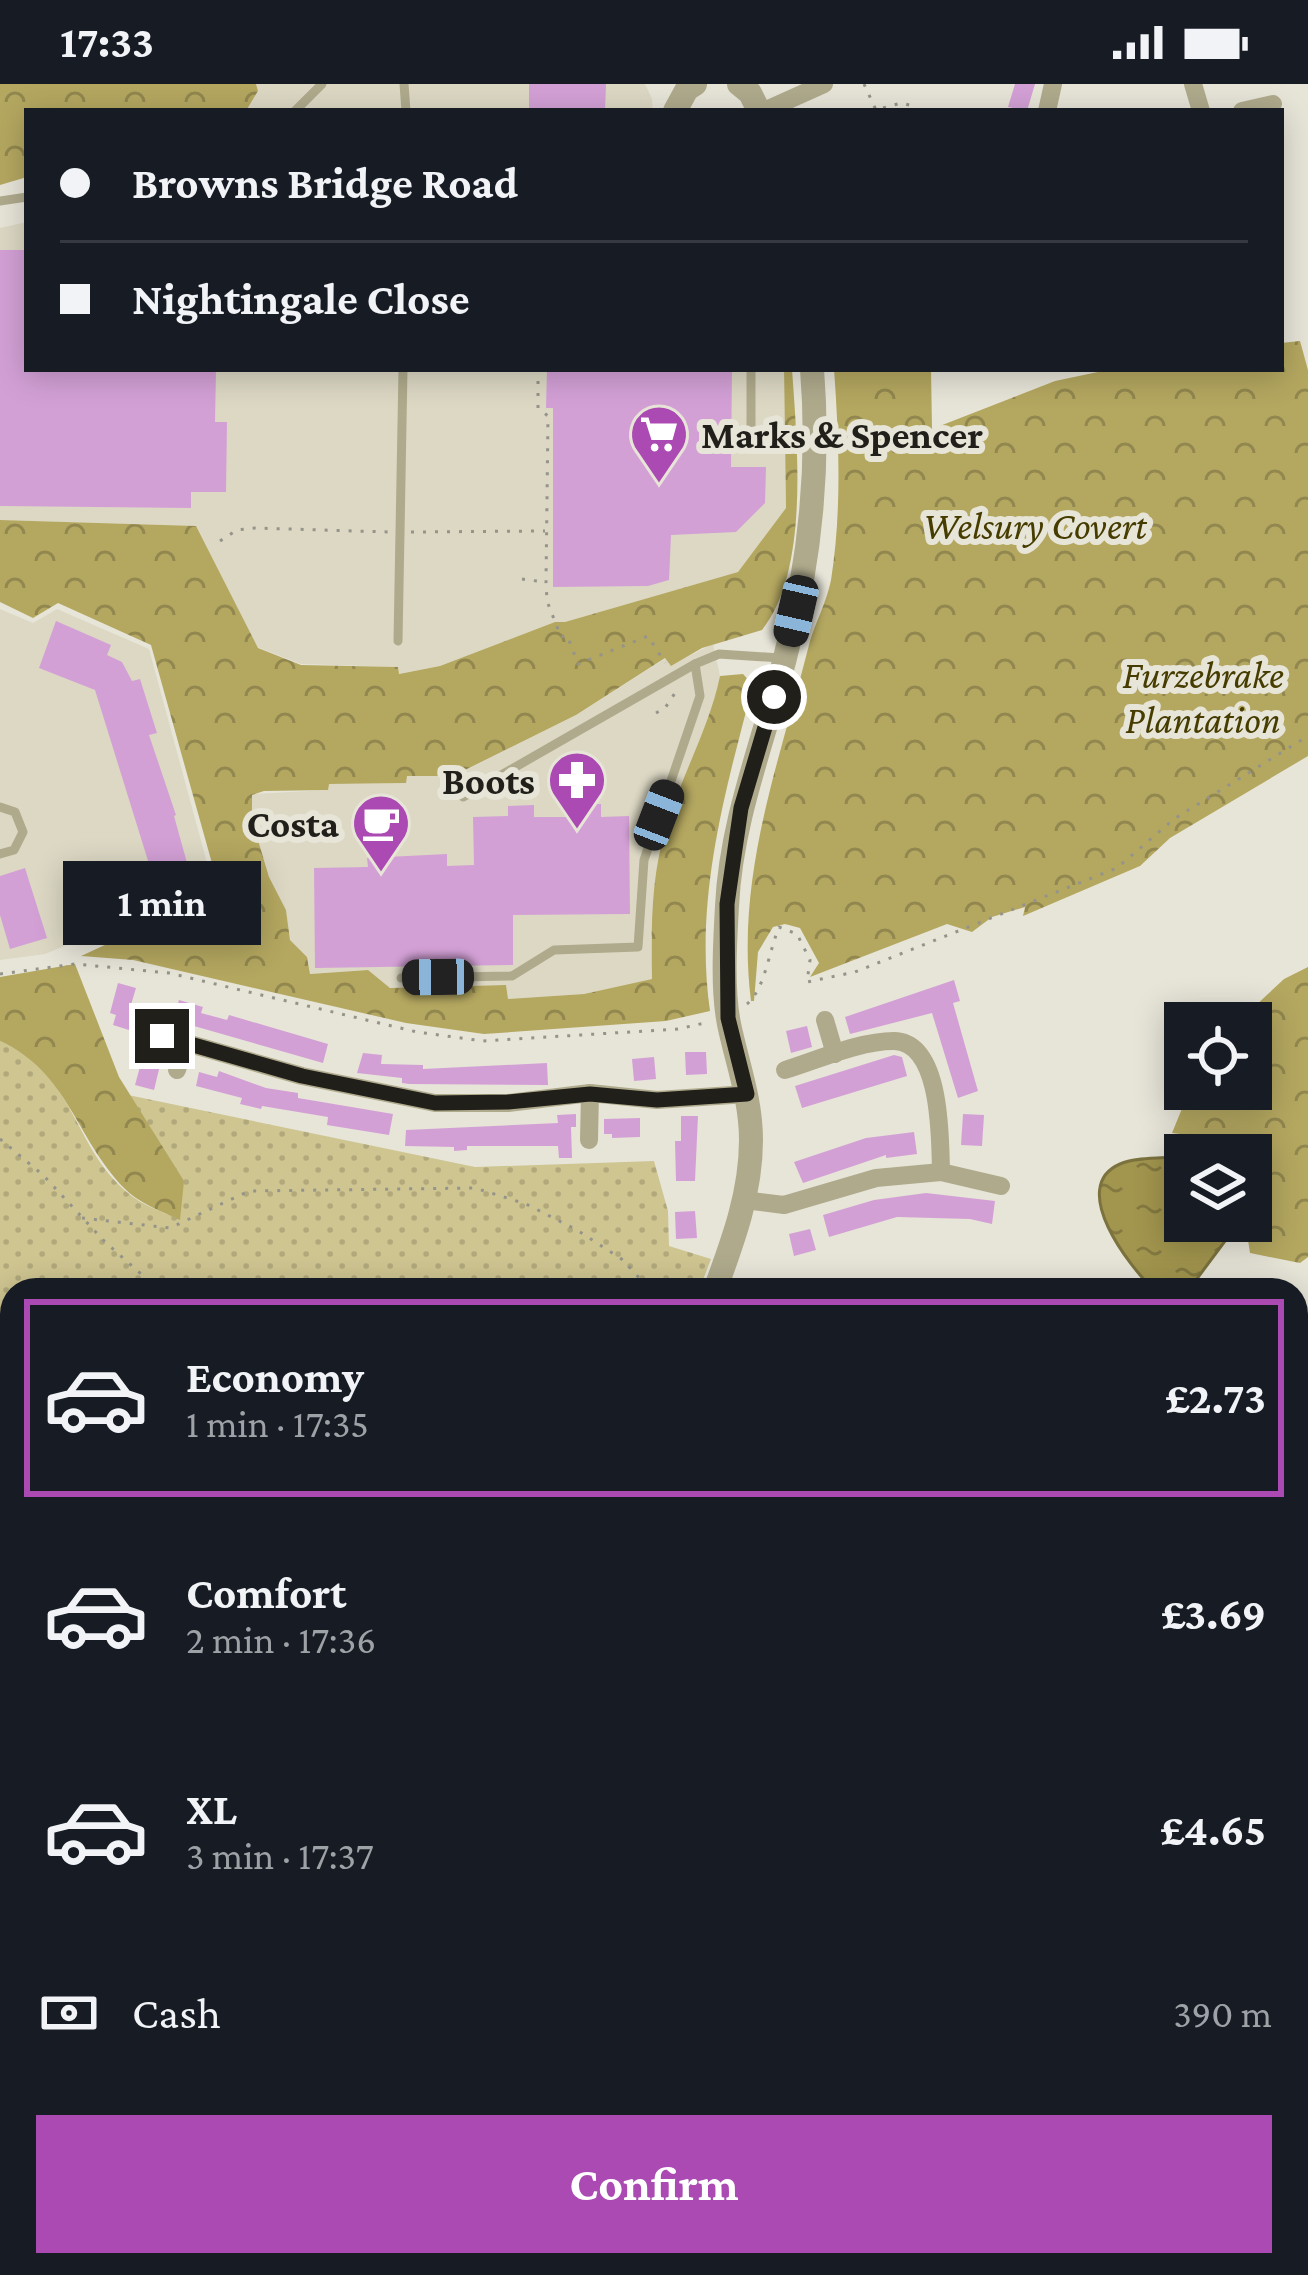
<!DOCTYPE html>
<meta charset="utf-8">
<style>
body{margin:0;font-family:"Crimson Pro",serif;background:#20242c;color:#f1f3f6;height:100vh;display:flex;flex-direction:column;font-size:45px;white-space:nowrap}
*{box-sizing:border-box;margin:0}
p{font-size:39px;color:#9ea1a6}
.icon{flex:none;width:66px;height:66px;fill:none;stroke:currentColor;stroke-width:2;stroke-linecap:round;stroke-linejoin:round}
.map{position:relative;flex:1;overflow:hidden}
.sheet{position:absolute;left:0px;top:1194px;width:1308px;height:999px;display:flex;flex-direction:column;background:#171b24;border-radius:36px 36px 0 0;box-shadow:0 6px 30px #0003}
.sheet>*{flex:none}
.banner{position:absolute;left:24px;top:24px;width:1260px;height:264px;border-radius:0px;box-shadow:0 6px 30px #0003;display:grid;align-content:center;height:264px;padding:0 36px;background:#171b24}
.buttons{position:absolute;left:1164px;top:918px;display:grid;gap:24px}
.buttons a{display:grid;place-items:center;width:108px;height:108px;border-radius:0px;background:#171b24;box-shadow:0 6px 30px #0003;font-size:60px}
.end{position:absolute;width:54px;height:54px;margin:-27px;border:15px solid #201f1a;background:#fff;box-shadow:0 0 0 6px #fff}
.from{border-radius:50%}
.bubble{position:absolute;height:84px;border-radius:0px;background:#171b24;box-shadow:0 6px 30px #0003;font-size:39px;font-weight:700;line-height:84px;text-align:center}
.car{position:absolute;width:36px;height:72px;margin:-36px -18px;border-radius:15px;box-shadow:0 0 9px 3px #0007;background:linear-gradient(#222 24%,#8ab4d8 0 40%,#222 0 76%,#8ab4d8 0 86%,#222 0)}
.banner b{display:flex;align-items:center;gap:42px;height:114px;font-size:45px}
.banner b+b{border-top:3px solid #363941}
.banner i{width:30px;height:30px;background:#f1f3f6}
ul{padding:21px 0 0;list-style:none}
li{display:flex;align-items:center;gap:36px;height:198px;margin:0 24px 18px;padding:0 12px;border:6px solid transparent;border-radius:0px}
li div{flex:1}
li b{display:block;font-size:45px}
li em{font-style:normal;font-weight:700}
li.current{border-color:#ab4ab3}
li>.icon{width:108px;height:108px;stroke-width:1.5}
.pay{display:flex;align-items:center;gap:30px;height:132px;padding:0 36px;font-size:45px}
.pay p{margin-inline-start:auto}
.button{display:flex;gap:24px;margin-top:auto;padding:24px 36px}
.button a{flex:1;height:138px;border-radius:0px;background:#ab4ab3;color:#fff;font-size:48px;font-weight:700;line-height:138px;text-align:center}
.status{display:flex;justify-content:space-between;align-items:center;height:84px;padding:0 60px;background:#171b24;direction:ltr}
.status svg{height:33px;fill:currentColor}
.map>svg:first-child{display:block}
.built{fill:#dcd8c4}
.industrial{fill:url(#industrial-grid)}
.grass{fill:url(#grass-dots)}
.forest{fill:url(#forest-crowns)}
.park{fill:url(#park-tufts)}
.water{fill:url(#water-ripples);stroke:#7b723e;stroke-width:3}
.building{fill:#d3a0d6}
.lines{fill:none;stroke-linecap:round;stroke-linejoin:round}
.path{stroke:#95948a;stroke-width:3;stroke-dasharray:3 9;stroke-linecap:butt}
.service{stroke:#afaa8c;stroke-width:9}
.minor{stroke:#afaa8c;stroke-width:18}
.tertiary{stroke:#afaa8c;stroke-width:24}
.route{stroke:#201f1a;stroke-width:15}
.labels{text-anchor:middle;stroke-width:12;stroke-linejoin:round;paint-order:stroke}
.poi-label{font-size:39px;font-weight:bold;fill:#201f1a;stroke:#e7e5d8;text-anchor:end}
.park-label{font-size:39px;font-style:italic;fill:#463c00;stroke:#e7e5d8}
</style>
<div class="status"><b>17:33</b><svg viewBox="0 0 49 12"><path d="M0 12V9h3v3zM5 12V6h3v6zM10 12V3h3v9zM15 12V0h3v12zM26 1h20v11H26zM47 4h2v5h-2z"/></svg></div>
<div class="map">
<svg width="1308" height="2191" viewBox="0 0 1308 2191">
<defs>
<pattern id="industrial-grid" width="8" height="8" patternUnits="userSpaceOnUse" patternTransform="scale(3)"><rect width="8" height="8" fill="#dcd8c4"/><path d="M0 4h8M4 0v8" fill="none" stroke="#bcb9a8"/></pattern>
<pattern id="grass-dots" width="8" height="8" patternUnits="userSpaceOnUse" patternTransform="scale(3)"><rect width="8" height="8" fill="#cfc591"/><path d="M2 2h.1M6 6h.1" fill="none" stroke="#b1a97c" stroke-width="1.8" stroke-linecap="round"/></pattern>
<pattern id="forest-crowns" width="20" height="18" patternUnits="userSpaceOnUse" patternTransform="scale(3)"><rect width="20" height="18" fill="#b4a760"/><path d="M2 6a3 3 0 1 1 6 0M12 15a3 3 0 1 1 6 0" fill="none" stroke="#92874e"/></pattern>
<pattern id="park-tufts" width="24" height="20" patternUnits="userSpaceOnUse" patternTransform="scale(3)"><rect width="24" height="20" fill="#cfc591"/><path d="M3 7l-1-3M5 7V3M7 7l1-3M15 17l-1-3M17 17v-4M19 17l1-3" fill="none" stroke="#b1a97c"/></pattern>
<pattern id="water-ripples" width="26" height="14" patternUnits="userSpaceOnUse" patternTransform="scale(3)"><rect width="26" height="14" fill="#a2954e"/><path d="M2 4q2-2 4 0t4 0M15 11q2-2 4 0t4 0" fill="none" stroke="#847940"/></pattern>
</defs>
<rect width="100%" height="100%" fill="#e7e5d8"/>
<!-- built -->
<g class="built">
<polygon points="256,0 645,0 652,15 653,27 246,27 258,8"/>
<polygon points="27,138 27,285 784,285 786,424 738,488 565,538 555,538 440,582 398,590 398,583 301,580 257,563 195,442 0,436 0,144"/>
<polygon points="0,525 33,539 57,525 149,565 213,801 45,870 0,876"/>
<polygon points="713,560 720,592 715,617 666,741 651,855 652,895 584,910 507,915 506,901 390,904 367,886 310,890 307,873 290,856 286,826 269,793 252,736 252,710 327,706 328,700 405,699 406,692 456,691 456,703 460,689 576,631 666,574 671,581"/>
</g>
<!-- industrial -->
<polygon class="industrial" points="0,1860 12,1869 12,2181 212,2181 202,2191 0,2191"/>
<!-- grass -->
<g class="grass">
<path d="M0 957C78 993 71 1061 128 1109 142 1121 162 1128 179 1135L165 1071 128 1011 475 1083 654 1077 668 1127 669 1162 711 1175 699 1206H12V1562L0 1561Z"/>
<polygon points="626,2181 1039,2181 1047,2191 642,2191"/>
</g>
<!-- forest -->
<g class="forest">
<polygon points="0,0 256,0 258,7 246,27 27,27 27,93 0,101"/>
<path d="M1300 257 1308 286V672L1170 754 1140 782 1023 832 1025 823 992 833 972 848 947 840 810 893 819 879 800 844 785 840 773 843 758 868 754 917H751C735 791 780 677 810 557 816 537 827 517 831 496 842 427 839 354 834 285H931L932 345 1055 297 1112 285H1281V259Z"/>
<path d="M784 285H792C797 358 810 486 762 546L702 564 671 582 665 574 576 631 461 688 466 700 456 704 455 692H407L406 699 329 700 328 706 264 707 252 711V736L269 793 286 826 290 856 307 873 310 890 368 886 390 904 506 901 508 915 584 910 652 895C651 845 651 792 666 744 681 692 709 645 720 592L743 590 753 601C725 708 694 815 710 927L666 937 484 950 406 939 133 876 81 872 220 808 151 561 58 519 33 534 0 518V436L196 442 258 564 301 581 398 583 399 590 440 582 555 538H565L738 488 786 424Z"/>
<path d="M75 880 119 993 184 1097 180 1136C161 1127 138 1119 124 1104 75 1053 69 989 0 957V893Z"/>
<polygon points="1308,883 1308,1173 1300,1179 1250,1169 1245,1137 1251,1137 1251,1117 1264,1088 1251,1079 1251,1071 1240,1071 1218,1055 1172,1049 1190,1005 1251,1005 1251,939 1237,939 1284,895"/>
<polygon points="0,1561 12,1562 12,1863 0,1855"/>
<polygon points="293,2181 440,2181 420,2191 309,2191"/>
</g>
<!-- park -->
<polygon class="park" points="1308,1793 1308,2042 1296,2050 1296,1797"/>
<!-- water -->
<path class="water" d="M1185 1071V1137H1240L1190 1204 1154 1206C1130 1183 1067 1103 1120 1080 1139 1072 1164 1076 1185 1071Z"/>
<!-- building -->
<g class="building">
<polygon points="529,0 606,0 605,27 529,27"/>
<polygon points="1015,0 1035,0 1027,27 1008,23"/>
<polygon points="0,166 27,166 27,285 216,285 215,338 227,338 226,408 191,408 191,424 0,422"/>
<polygon points="547,285 732,285 731,383 766,383 765,419 736,448 671,451 669,496 648,502 553,503 553,324 546,324"/>
<polygon points="56,537 111,561 107,571 122,578 132,597 140,595 157,649 149,651 176,731 174,732 189,786 154,796 95,606 39,584"/>
<polygon points="571,720 601,720 601,733 629,732 630,830 513,831 513,881 315,884 314,784 368,783 367,774 447,770 447,782 474,781 473,733 508,732 508,722 534,721 534,733 571,733"/>
<polygon points="25,784 47,854 10,865 0,831 0,792"/>
<polygon points="954,896 960,917 953,919 978,1007 958,1014 932,929 850,950 845,933"/>
<polygon points="118,899 136,904 130,924 138,926 132,947 113,941 116,931 110,929"/>
<polygon points="179,916 203,923 201,929 227,936 229,931 328,960 323,979 173,936"/>
<polygon points="807,942 812,963 791,969 786,947"/>
<polygon points="144,968 162,973 154,1006 135,1001"/>
<polygon points="685,968 706,968 707,990 686,991"/>
<polygon points="363,969 382,971 381,980 423,981 423,985 547,979 548,1001 409,1000 402,999 402,994 357,989"/>
<polygon points="894,971 902,973 907,992 802,1024 795,1002"/>
<polygon points="654,973 656,995 634,997 632,975"/>
<polygon points="219,987 266,1004 298,1009 298,1014 393,1030 389,1051 327,1041 328,1033 262,1022 261,1025 240,1020 242,1014 196,1002 199,988 217,993"/>
<polygon points="576,1030 576,1043 571,1043 572,1074 559,1074 558,1062 467,1062 467,1066 454,1067 454,1063 405,1062 406,1046 558,1039 557,1031"/>
<polygon points="963,1030 984,1031 982,1062 961,1061"/>
<polygon points="681,1032 698,1032 695,1097 676,1097 675,1057 681,1057"/>
<polygon points="640,1034 640,1053 612,1054 612,1050 604,1050 604,1035"/>
<polygon points="914,1048 917,1070 886,1074 886,1071 803,1099 794,1078 866,1054"/>
<polygon points="926,1109 995,1117 992,1140 970,1135 897,1133 829,1153 823,1131 874,1116"/>
<polygon points="695,1127 697,1154 676,1155 675,1128"/>
<polygon points="810,1145 816,1166 794,1172 789,1150"/>
</g>
<g class="lines">
<!-- path -->
<g class="path">
<polyline points="864,0 876,26 901,19 917,23 917,27"/>
<polyline points="538,285 538,324 548,332 546,498 547,517 561,553 567,551 578,580 648,552 665,579"/>
<polyline points="411,448 545,447"/>
<polyline points="220,457 237,446 255,444 389,448"/>
<polyline points="522,495 544,498"/>
<polyline points="656,629 665,624 675,609"/>
<polyline points="0,890 75,880 169,889 417,948 483,957 678,945 709,938"/>
<path d="M747 920C765 905 769 867 779 843L797 850 810 876 807 898 855 888 1117 784 1174 735 1308 652"/>
<polyline points="0,1055 43,1091 105,1158 159,1206"/>
<polyline points="82,1134 170,1144 249,1107 475,1104 526,1120 577,1146 623,1176 650,1206"/>
<polyline points="0,1558 12,1557"/>
<polyline points="1296,1834 1308,1834"/>
<polyline points="578,2181 587,2188 585,2191"/>
</g>
<!-- service -->
<g class="service">
<polyline points="404,0 406,27"/>
<polyline points="295,27 322,0"/>
<polyline points="0,117 27,113"/>
<polyline points="751,363 751,285"/>
<polyline points="398,557 403,285"/>
<polyline points="463,713 695,580 719,570 780,574"/>
<polyline points="0,723 15,728 23,748 14,766 0,770"/>
<polyline points="401,894 512,892 554,866 638,863 644,776 700,612 695,580"/>
<polyline points="0,1922 12,1919"/>
<polyline points="0,2113 12,2138"/>
<polyline points="33,2181 37,2191"/>
<polyline points="106,2191 127,2181"/>
</g>
<!-- minor -->
<g class="minor">
<polyline points="1193,0 1201,27"/>
<polyline points="764,27 824,0"/>
<polyline points="1047,27 1053,0"/>
<polyline points="1242,27 1273,20"/>
<polyline points="825,936 835,970"/>
<polyline points="162,952 302,992 435,1019 508,1019 590,1009 657,1016 747,1010"/>
<polyline points="177,986 185,959"/>
<path d="M785 986C818 976 859 957 894 957 942 958 940 1055 941 1088"/>
<polyline points="589,1056 590,1009"/>
<polyline points="744,1116 784,1121 876,1094 941,1088 1001,1102"/>
<polyline points="1302,1507 1308,1517"/>
<polyline points="1296,1615 1308,1607"/>
<polyline points="1296,1738 1308,1734"/>
<polyline points="1296,2134 1308,2120"/>
<polyline points="1296,2181 1308,2190"/>
<polyline points="1099,2191 1119,2181"/>
</g>
<!-- tertiary -->
<g class="tertiary">
<polyline points="739,0 750,9 759,27"/>
<polyline points="675,27 687,5 695,0"/>
<path d="M715 1206C733 1157 751 1109 751 1056 751 1015 737 979 729 940 722 905 725 858 727 822 731 736 764 656 785 574 810 479 820 383 812 285"/>
<polyline points="1063,2181 1071,2191"/>
<polyline points="202,2191 212,2181"/>
</g>
</g>
<g class="lines">
<!-- route -->
<polyline class="route" points="162,952 302,992 435,1019 508,1018 590,1010 657,1016 747,1010 728,934 727,820 741,724 774,613"/>
</g>
<!-- icons -->
<defs>
<symbol id="supermarket-pin" viewBox="-11 -11 22 30"><path d="M0 17L-7.5 6A9.5 9.5 0 1 1 7.5 6Z" fill="#ab4ab3" stroke="#e7e5d8"/><path d="M-6-5.5h2.5l.6 2H6L4.5 2H-2.5L-4.4-4H-6ZM-1.5 3.2a1.3 1.3 0 1 0 .1 0ZM3 3.2a1.3 1.3 0 1 0 .1 0Z" fill="#fff"/></symbol>
<symbol id="pharmacy-pin" viewBox="-11 -11 22 30"><path d="M0 17L-7.5 6A9.5 9.5 0 1 1 7.5 6Z" fill="#ab4ab3" stroke="#e7e5d8"/><path d="M-2-6h4v4h4v4h-4v4h-4v-4h-4v-4h4Z" fill="#fff"/></symbol>
<symbol id="cafe-pin" viewBox="-11 -11 22 30"><path d="M0 17L-7.5 6A9.5 9.5 0 1 1 7.5 6Z" fill="#ab4ab3" stroke="#e7e5d8"/><path d="M-5.5-4.5H6V0H3Q3 3.5 0 3.5H-2.5Q-5.5 3.5-5.5 0ZM3-3.2v2h1.7v-2ZM-6 4.5H4V6H-6Z" fill="#fff"/></symbol>
</defs>
<g fill-rule="evenodd">
<use href="#supermarket-pin" x="626" y="317" width="66" height="90"/>
<use href="#pharmacy-pin" x="544" y="663" width="66" height="90"/>
<use href="#cafe-pin" x="348" y="706" width="66" height="90"/>
</g>
<g class="labels">
<!-- poi labels -->
<g class="poi-label">
<text x="701" y="364" text-anchor="start">Marks &amp; Spencer</text>
<text x="535" y="710">Boots</text>
<text x="339" y="753">Costa</text>
</g>
<!-- park labels -->
<g class="park-label">
<text x="1035" y="455">Welsury Covert</text>
<text x="1203" y="604">Furzebrake<tspan x="1203" dy="45">Plantation</tspan></text>
</g>
</g>
</svg>
<div class="buttons">
<a><svg class="icon" aria-label="locate" viewBox="0 0 24 24"><circle cx="12" cy="12" r="6"/><path d="M12 2v4M12 18v4M2 12h4M18 12h4"/></svg></a>
<a><svg class="icon" aria-label="layers" viewBox="0 0 24 24"><path d="M12 4l9 5-9 5-9-5zM3 14l9 5 9-5"/></svg></a>
</div>
<i class="end from" style="left:774px;top:613px"></i>
<i class="end" style="left:162px;top:952px"></i>
<div class="bubble" style="left:63px;top:777px;width:198px">1 min</div>
<i class="car" style="left:796px;top:527px;rotate:193deg"></i>
<i class="car" style="left:659px;top:731px;rotate:21deg"></i>
<i class="car" style="left:438px;top:893px;rotate:269deg"></i>
<div class="banner">
<b><i class="from"></i>Browns Bridge Road</b>
<b><i></i>Nightingale Close</b>
</div>
<section class="sheet">
<ul>
<li class="current"><svg class="icon" aria-label="car" viewBox="0 0 24 24"><path d="M5 17H2v-5l4-1 3-4h7l3 4 3 1v5h-3M9 17h6M6 11h13"/><circle cx="7" cy="17" r="2"/><circle cx="17" cy="17" r="2"/></svg><div><b>Economy</b><p>1 min · 17:35</p></div><em>£2.73</em></li>
<li><svg class="icon" aria-label="car" viewBox="0 0 24 24"><path d="M5 17H2v-5l4-1 3-4h7l3 4 3 1v5h-3M9 17h6M6 11h13"/><circle cx="7" cy="17" r="2"/><circle cx="17" cy="17" r="2"/></svg><div><b>Comfort</b><p>2 min · 17:36</p></div><em>£3.69</em></li>
<li><svg class="icon" aria-label="car" viewBox="0 0 24 24"><path d="M5 17H2v-5l4-1 3-4h7l3 4 3 1v5h-3M9 17h6M6 11h13"/><circle cx="7" cy="17" r="2"/><circle cx="17" cy="17" r="2"/></svg><div><b>XL</b><p>3 min · 17:37</p></div><em>£4.65</em></li>
</ul>
<div class="pay"><svg class="icon" aria-label="cash" viewBox="0 0 24 24"><path d="M3 7h18v10H3z"/><circle cx="12" cy="12" r="2"/></svg>Cash<p>390 m</p></div>
<div class="button"><a>Confirm</a></div>
</section>
</div>
